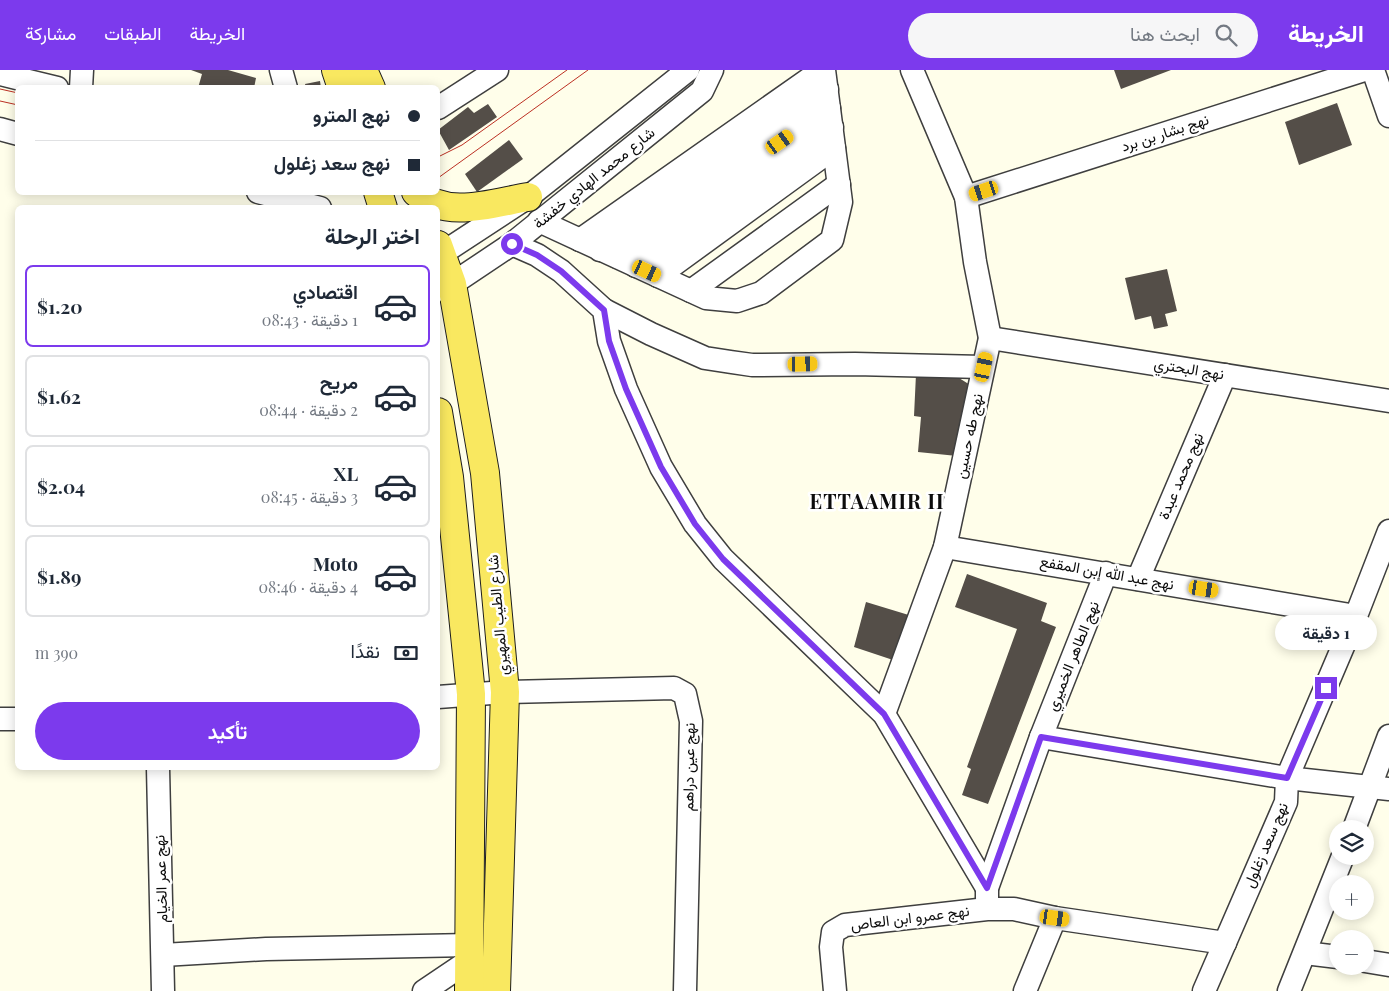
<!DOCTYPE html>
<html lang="ar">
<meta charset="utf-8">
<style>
body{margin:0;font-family:"Playfair Display",Vazirmatn,serif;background:#f6f6f7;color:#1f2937;direction:rtl;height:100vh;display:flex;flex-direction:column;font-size:19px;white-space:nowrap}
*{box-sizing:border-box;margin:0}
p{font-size:16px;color:#747a83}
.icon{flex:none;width:28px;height:28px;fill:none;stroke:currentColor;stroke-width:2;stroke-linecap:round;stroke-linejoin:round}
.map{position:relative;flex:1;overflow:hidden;direction:ltr}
.side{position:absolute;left:15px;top:135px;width:425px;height:565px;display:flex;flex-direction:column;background:#fff;border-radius:8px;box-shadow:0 2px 12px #0003;direction:rtl}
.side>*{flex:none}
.guide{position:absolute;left:15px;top:15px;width:425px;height:110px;border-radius:8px;box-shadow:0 2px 12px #0003;direction:rtl;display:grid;align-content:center;height:110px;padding:0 20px;background:#fff}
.buttons{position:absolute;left:1329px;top:750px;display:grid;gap:10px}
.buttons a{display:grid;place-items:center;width:45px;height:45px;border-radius:50%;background:#fff;box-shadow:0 2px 12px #0003;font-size:25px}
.end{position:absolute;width:22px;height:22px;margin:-11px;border:6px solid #7c3aed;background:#fff;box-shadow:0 0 0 2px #fff}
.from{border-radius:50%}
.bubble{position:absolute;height:35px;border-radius:18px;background:#fff;box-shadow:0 2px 12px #0003;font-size:16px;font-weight:700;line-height:35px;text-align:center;direction:rtl}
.car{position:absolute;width:15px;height:30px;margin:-15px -8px;border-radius:6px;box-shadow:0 0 4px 1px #0007;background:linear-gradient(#f5c518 24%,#345 0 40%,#f5c518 0 76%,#345 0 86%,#f5c518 0)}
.guide b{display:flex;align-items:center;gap:18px;height:48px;font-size:19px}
.guide b+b{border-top:1px solid #e0e1e3}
.guide i{width:12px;height:12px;background:#1f2937}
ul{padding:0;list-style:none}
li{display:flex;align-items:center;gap:15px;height:82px;margin:0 10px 8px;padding:0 10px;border:2px solid #e0e1e3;border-radius:8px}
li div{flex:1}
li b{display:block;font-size:19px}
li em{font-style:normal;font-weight:700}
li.on{border-color:#7c3aed}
li>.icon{width:45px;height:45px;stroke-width:1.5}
h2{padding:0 20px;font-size:22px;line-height:60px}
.pay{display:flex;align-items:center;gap:12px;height:55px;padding:0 20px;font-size:19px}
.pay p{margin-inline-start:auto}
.action{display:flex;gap:10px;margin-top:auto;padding:10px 20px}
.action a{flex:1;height:58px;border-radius:30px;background:#7c3aed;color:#fff;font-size:20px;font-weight:700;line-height:58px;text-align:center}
header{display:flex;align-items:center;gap:30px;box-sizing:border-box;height:70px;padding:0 25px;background:#7c3aed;color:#fff}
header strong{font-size:24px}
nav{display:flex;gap:28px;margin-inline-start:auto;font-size:18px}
.search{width:350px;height:45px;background:#f6f6f7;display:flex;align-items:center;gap:12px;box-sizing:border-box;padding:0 18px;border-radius:28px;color:#747a83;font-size:19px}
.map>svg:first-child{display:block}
.building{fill:#544e48}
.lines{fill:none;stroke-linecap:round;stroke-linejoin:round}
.minor-casing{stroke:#3f3f3f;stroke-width:25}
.major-casing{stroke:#1d1d1d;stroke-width:30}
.minor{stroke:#fff;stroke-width:22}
.major{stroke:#f9e860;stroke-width:28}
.tram{stroke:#bc3023;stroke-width:1}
.route{stroke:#7c3aed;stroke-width:6}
.labels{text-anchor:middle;stroke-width:5;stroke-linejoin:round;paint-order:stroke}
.street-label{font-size:15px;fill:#0c0c0c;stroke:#fff}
.district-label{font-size:20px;font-weight:bold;letter-spacing:1px;fill:#0c0c0c;stroke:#fff}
</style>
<header>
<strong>الخريطة</strong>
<div class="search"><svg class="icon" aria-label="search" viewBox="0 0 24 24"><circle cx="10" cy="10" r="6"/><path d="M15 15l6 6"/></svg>ابحث هنا</div>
<nav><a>الخريطة</a><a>الطبقات</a><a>مشاركة</a></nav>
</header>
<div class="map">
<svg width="1389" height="921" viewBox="0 0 1389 921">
<rect width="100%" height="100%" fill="#fffeea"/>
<!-- building -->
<g class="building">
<polygon points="191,0 228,0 256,8 254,18 198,18 202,4"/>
<polygon points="1114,0 1171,0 1121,19"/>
<polygon points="320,11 321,18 306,18 305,14"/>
<polygon points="1337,33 1352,75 1299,95 1285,52"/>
<polygon points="488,34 497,47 449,80 438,60 468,37 474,43"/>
<polygon points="509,70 523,89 477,122 465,104"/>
<polygon points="1167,199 1177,241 1165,244 1168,256 1154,259 1151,246 1135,250 1125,208"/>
<polygon points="916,304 959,308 975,318 957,386 918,382 921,347 914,346"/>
<polygon points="967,504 1047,533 1041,551 1056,557 988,734 962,725 971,699 967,697 1017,559 955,537"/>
<polygon points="866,532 912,546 896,591 854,577"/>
</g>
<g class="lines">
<defs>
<g id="minor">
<polyline points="281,0 286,18"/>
<polyline points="1373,0 1389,46"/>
<polyline points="0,4 57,18"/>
<polyline points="81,18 82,0"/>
<polyline points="438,38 497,0"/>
<polyline points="0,59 18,64"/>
<polyline points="258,122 320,138"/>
<polyline points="966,127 1364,0"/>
<polyline points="539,151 706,228 737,231 761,223 832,170 841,132 824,0"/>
<polyline points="580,170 822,0"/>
<polyline points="512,174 537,185 561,201 604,240 609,271 626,319 661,397 695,454 723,489 884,644 987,818"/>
<polyline points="600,180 827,19"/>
<polyline points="438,186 528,127 688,0"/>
<polyline points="618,187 829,38"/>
<polyline points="636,196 832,57"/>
<polyline points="658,206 834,78"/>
<polyline points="438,220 452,214 512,174 702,21 712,0"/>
<polyline points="691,221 839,114"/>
<polyline points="604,240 651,264 705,288 731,292 752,295 855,294 983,297"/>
<polyline points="990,268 1389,331"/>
<polyline points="945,477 1356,546"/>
<polyline points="1138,509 1225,305"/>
<polyline points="438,627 505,622 674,618 685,624 691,651 685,921"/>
<polyline points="884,644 945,477 990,268 975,192 966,127 912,0"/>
<polyline points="0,649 18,649"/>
<polyline points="1041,667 1287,708 1389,719"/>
<polyline points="158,698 163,921"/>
<polyline points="1354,759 1389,666"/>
<polyline points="987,828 987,818 1041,667 1106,503"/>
<polyline points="1305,883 1338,887"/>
<polyline points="163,885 266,879 470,875"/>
<polyline points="1365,891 1389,895"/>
<polyline points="424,921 470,890"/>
<polyline points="835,921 831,877 833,862 845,855 987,839 1014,839 1055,848 1225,873"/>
<polyline points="1025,921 1055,848"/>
<polyline points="1204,921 1286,732 1287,708 1356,546 1389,461"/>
<polyline points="1289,921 1343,786"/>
</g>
<g id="major">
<polyline points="336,0 342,18"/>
<polyline points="363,0 371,18"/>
<polyline points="378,122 383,138"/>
<path d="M416 122C447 150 492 133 528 127"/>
<polyline points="438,175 452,214 485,403 505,622 496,921"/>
<polyline points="438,342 449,407 471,624 469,921"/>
</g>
</defs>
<!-- minor casing -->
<use href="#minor" class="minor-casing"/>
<!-- major casing -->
<use href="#major" class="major-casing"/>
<!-- minor -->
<use href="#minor" class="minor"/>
<!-- major -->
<use href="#major" class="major"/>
<!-- tram -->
<g class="tram">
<polyline points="0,19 18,23"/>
<polyline points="0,31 18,35"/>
<polyline points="438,87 462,75 567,0"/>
<polyline points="438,108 588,0"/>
</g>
</g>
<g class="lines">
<!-- route -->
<polyline class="route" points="512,174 537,185 561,201 604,240 609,271 626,319 661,397 695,454 723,489 884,644 987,818 1041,667 1287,708 1326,618"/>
</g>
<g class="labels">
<!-- street labels -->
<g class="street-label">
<text transform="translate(1165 63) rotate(-18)" y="5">نهج بشار بن برد</text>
<text transform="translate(594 108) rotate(-39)" y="5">شارع محمد الهادي خفشة</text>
<text transform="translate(1189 299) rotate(9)" y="5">نهج البحتري</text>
<text transform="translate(969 366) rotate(-78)" y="5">نهج طه حسين</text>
<text transform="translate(1181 406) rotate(-67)" y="5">نهج محمد عبدة</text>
<text transform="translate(1107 503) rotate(10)" y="5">نهج عبد الله إبن المقفع</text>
<text transform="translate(498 545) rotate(-95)" y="5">شارع الطيب المهيري</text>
<text transform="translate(1073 586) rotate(-68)" y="5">نهج الطاهر الخميري</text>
<text transform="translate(689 697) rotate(-89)" y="5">نهج عين دراهم</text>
<text transform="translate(1266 775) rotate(-67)" y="5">نهج سعد زغلول</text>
<text transform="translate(161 809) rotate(-92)" y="5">نهج عمر الخيام</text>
<text transform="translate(910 848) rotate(-7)" y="5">نهج عمرو ابن العاص</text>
</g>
<!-- district labels -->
<g class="district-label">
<text x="877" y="439">ETTAAMIR II</text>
</g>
</g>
</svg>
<div class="buttons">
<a><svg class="icon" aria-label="layers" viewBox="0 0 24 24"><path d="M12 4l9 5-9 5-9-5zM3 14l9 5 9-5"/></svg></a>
<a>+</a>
<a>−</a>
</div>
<i class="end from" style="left:512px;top:174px"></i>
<i class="end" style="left:1326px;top:618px"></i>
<div class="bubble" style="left:1275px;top:545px;width:102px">1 دقيقة</div>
<i class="car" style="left:780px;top:72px;rotate:55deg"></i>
<i class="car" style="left:984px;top:121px;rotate:252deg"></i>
<i class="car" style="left:647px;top:201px;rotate:115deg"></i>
<i class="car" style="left:803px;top:294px;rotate:89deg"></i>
<i class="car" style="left:984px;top:297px;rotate:12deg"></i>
<i class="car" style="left:1204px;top:519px;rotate:99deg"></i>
<i class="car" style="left:1055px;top:848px;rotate:98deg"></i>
<div class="guide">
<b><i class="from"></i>نهج المترو</b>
<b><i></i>نهج سعد زغلول</b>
</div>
<section class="side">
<h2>اختر الرحلة</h2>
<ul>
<li class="on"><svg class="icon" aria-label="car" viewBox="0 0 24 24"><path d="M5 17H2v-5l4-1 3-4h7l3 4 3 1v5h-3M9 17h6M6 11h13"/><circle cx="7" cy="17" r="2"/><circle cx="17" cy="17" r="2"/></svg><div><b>اقتصادي</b><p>1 دقيقة · 08:43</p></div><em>$1.20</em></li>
<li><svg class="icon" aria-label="car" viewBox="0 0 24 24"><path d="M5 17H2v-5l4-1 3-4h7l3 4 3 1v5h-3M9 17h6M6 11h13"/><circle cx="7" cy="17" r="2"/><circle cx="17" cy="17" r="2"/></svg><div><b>مريح</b><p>2 دقيقة · 08:44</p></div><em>$1.62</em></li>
<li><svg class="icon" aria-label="car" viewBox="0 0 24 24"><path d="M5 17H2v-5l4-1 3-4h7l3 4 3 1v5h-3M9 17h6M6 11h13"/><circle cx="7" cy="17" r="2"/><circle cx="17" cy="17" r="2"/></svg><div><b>XL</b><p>3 دقيقة · 08:45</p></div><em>$2.04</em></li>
<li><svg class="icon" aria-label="car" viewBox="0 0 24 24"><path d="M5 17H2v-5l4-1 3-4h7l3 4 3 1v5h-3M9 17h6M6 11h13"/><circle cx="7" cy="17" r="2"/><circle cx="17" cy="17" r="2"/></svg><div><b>Moto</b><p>4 دقيقة · 08:46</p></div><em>$1.89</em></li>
</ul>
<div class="pay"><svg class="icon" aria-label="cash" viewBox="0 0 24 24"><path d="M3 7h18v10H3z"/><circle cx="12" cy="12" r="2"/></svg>نقدًا<p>390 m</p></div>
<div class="action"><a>تأكيد</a></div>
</section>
</div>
